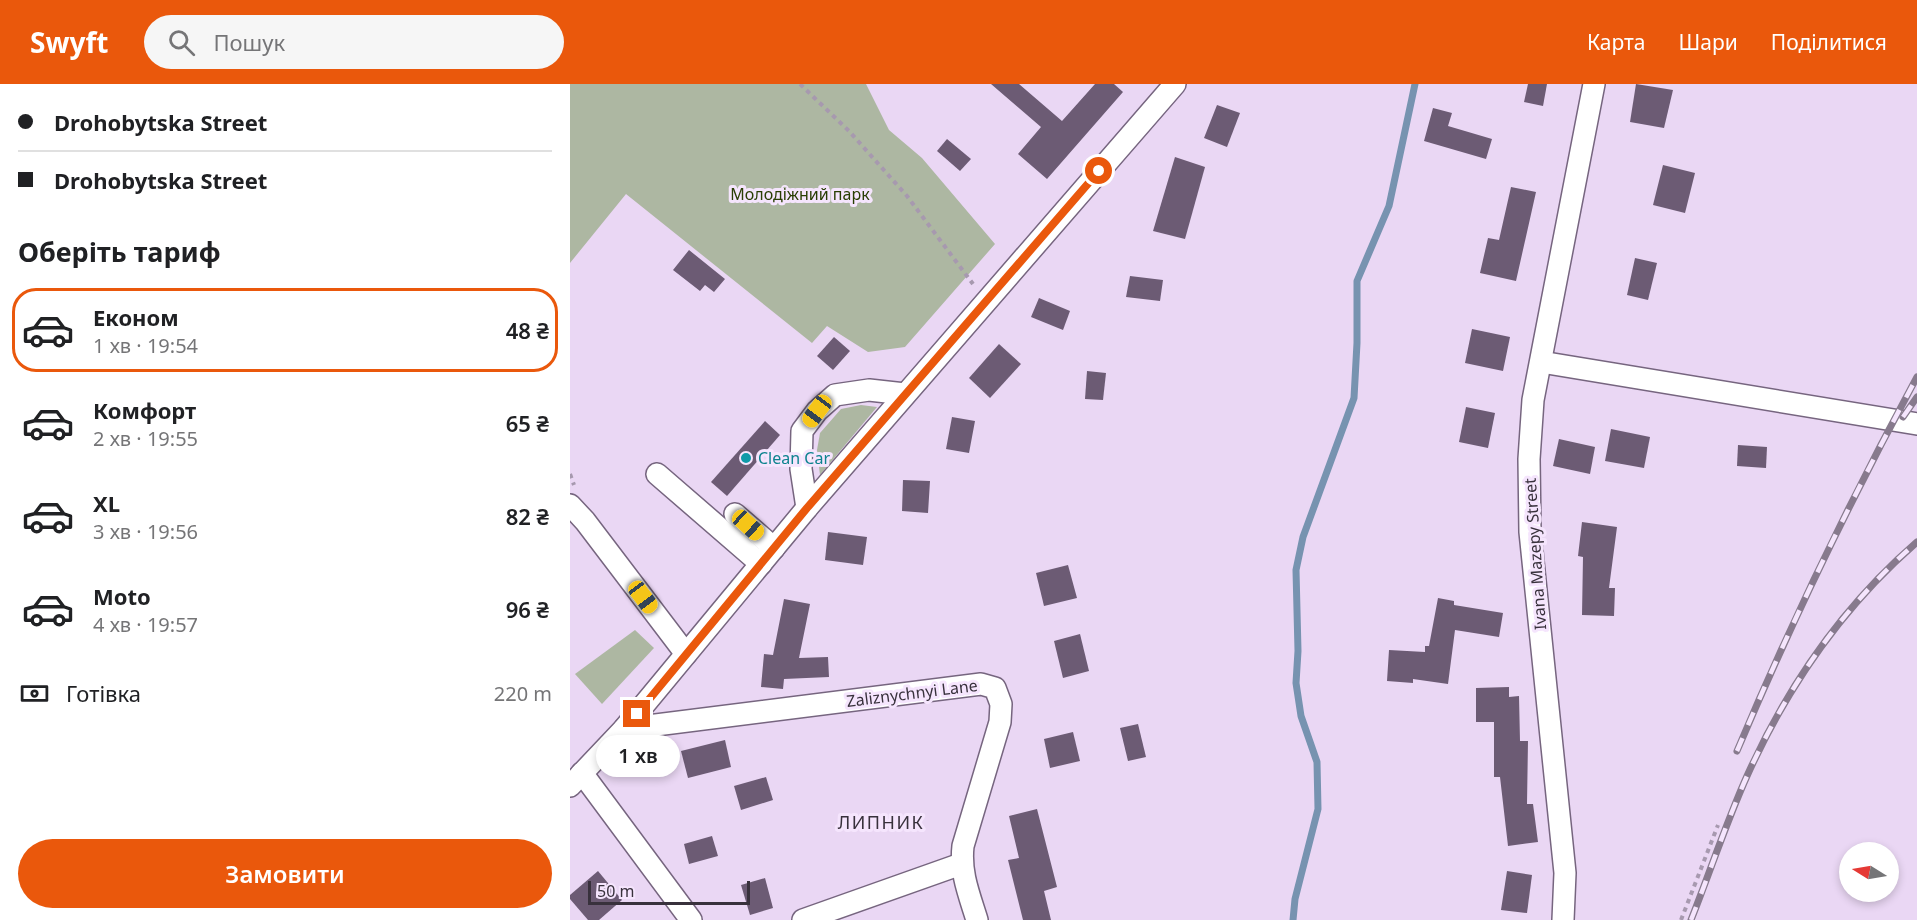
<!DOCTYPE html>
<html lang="uk">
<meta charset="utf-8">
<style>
body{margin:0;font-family:"Noto Sans",sans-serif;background:#f6f6f6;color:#202124;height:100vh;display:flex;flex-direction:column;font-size:22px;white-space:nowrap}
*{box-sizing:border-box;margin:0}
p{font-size:20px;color:#757577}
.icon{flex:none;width:33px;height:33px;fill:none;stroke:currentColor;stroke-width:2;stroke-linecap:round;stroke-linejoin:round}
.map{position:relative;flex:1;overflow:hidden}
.drawer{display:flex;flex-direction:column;background:#fff;width:570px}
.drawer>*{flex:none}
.guide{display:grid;align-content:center;height:132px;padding:0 18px;background:#fff}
.needle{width:39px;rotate:281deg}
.buttons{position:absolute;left:1269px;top:758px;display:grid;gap:12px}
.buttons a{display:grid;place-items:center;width:60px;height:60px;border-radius:50%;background:#fff;box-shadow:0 3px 9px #0003;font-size:30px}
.scale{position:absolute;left:18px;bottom:15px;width:162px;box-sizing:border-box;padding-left:6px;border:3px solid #38313c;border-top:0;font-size:16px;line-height:21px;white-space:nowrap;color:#38313c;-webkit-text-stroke:4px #f5e5fd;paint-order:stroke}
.end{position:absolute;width:27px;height:27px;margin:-14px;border:8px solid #ea580c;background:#fff;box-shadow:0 0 0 3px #fff}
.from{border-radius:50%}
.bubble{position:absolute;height:42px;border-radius:21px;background:#fff;box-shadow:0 3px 9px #0003;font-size:20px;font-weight:600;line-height:42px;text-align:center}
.car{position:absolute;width:18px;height:36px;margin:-18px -9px;border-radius:8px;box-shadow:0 0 4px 2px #0007;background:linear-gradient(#f5c518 24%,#345 0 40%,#f5c518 0 76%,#345 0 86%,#f5c518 0)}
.guide b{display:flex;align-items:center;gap:21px;height:57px;font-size:22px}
.guide b+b{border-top:2px solid #e0e0e0}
.guide i{width:15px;height:15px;background:#202124}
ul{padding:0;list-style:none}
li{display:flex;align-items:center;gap:18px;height:84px;margin:0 12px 9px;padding:0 6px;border:3px solid transparent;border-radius:24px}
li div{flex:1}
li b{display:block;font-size:22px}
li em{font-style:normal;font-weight:600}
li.current{border-color:#ea580c}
li>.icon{width:54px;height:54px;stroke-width:1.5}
h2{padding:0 18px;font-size:27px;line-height:72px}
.pay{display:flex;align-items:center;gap:15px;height:66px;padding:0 18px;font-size:22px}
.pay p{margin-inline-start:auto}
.cta{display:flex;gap:12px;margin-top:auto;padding:12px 18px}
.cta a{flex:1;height:69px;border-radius:36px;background:#ea580c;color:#fff;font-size:24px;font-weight:600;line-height:69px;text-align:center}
header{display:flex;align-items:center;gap:36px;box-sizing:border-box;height:84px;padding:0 30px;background:#ea580c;color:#fff}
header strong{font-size:28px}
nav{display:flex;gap:33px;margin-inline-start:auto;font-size:21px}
.search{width:420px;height:54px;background:#f6f6f6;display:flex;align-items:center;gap:15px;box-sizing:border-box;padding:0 21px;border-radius:33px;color:#757577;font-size:22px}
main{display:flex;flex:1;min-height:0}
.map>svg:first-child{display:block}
.green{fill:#adb7a2}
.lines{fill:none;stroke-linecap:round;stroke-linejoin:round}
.stream{stroke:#7793b0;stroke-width:7}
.building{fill:#6c5b74}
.minor-casing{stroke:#76657f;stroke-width:24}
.path{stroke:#a799af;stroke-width:4;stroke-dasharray:4.5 4.5;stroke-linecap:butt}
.minor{stroke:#fff;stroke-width:21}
.rail-casing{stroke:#877a8d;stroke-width:7}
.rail{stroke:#f5e5fd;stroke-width:4.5;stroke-dasharray:14;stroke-linecap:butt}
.route{stroke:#ea580c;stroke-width:8}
.culture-dot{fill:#0f9aa8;stroke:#f5e5fd;stroke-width:2}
.labels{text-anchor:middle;stroke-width:6;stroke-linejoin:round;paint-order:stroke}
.park-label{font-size:16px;fill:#293e03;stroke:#f5e5fd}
.culture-label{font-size:16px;fill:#0d838f;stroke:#f5e5fd;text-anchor:start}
.street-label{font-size:16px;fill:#38313c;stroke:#f5e5fd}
.neighbourhood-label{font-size:18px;letter-spacing:1.5px;fill:#38313c;stroke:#f5e5fd}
</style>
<header>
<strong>Swyft</strong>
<div class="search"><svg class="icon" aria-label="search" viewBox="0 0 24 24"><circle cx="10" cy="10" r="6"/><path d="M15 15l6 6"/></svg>Пошук</div>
<nav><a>Карта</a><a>Шари</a><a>Поділитися</a></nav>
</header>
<main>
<section class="drawer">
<div class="guide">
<b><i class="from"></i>Drohobytska Street</b>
<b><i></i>Drohobytska Street</b>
</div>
<h2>Оберіть тариф</h2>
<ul>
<li class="current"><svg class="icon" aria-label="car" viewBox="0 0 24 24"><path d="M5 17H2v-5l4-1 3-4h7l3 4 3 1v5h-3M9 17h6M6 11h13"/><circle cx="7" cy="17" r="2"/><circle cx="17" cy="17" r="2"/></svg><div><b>Економ</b><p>1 хв · 19:54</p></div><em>48 ₴</em></li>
<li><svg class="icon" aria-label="car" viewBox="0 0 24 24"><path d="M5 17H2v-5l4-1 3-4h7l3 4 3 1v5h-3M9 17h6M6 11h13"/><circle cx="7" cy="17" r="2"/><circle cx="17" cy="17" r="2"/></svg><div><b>Комфорт</b><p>2 хв · 19:55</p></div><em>65 ₴</em></li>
<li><svg class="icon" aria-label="car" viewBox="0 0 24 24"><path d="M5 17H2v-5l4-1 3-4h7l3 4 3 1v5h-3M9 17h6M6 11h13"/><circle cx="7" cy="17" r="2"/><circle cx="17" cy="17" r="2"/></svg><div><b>XL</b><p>3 хв · 19:56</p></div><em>82 ₴</em></li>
<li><svg class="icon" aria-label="car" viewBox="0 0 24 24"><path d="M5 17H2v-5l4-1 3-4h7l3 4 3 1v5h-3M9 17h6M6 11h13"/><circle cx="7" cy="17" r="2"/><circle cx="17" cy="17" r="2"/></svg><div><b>Moto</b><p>4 хв · 19:57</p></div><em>96 ₴</em></li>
</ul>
<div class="pay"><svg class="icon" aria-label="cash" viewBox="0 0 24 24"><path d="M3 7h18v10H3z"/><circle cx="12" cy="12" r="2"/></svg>Готівка<p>220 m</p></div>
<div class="cta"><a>Замовити</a></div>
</section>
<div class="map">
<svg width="1347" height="836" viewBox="0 0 1347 836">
<rect width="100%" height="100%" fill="#ead7f4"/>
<!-- green -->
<g class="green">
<polygon points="0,0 296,0 319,46 352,74 425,160 335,263 298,268 257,242 242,259 56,110 0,179"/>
<polygon points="291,321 307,323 250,391 247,366 250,349 271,325"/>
<polygon points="65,546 84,564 32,620 5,590"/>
</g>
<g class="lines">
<!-- stream -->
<polyline class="stream" points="723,836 725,815 748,725 747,678 731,632 726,599 728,567 726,486 733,453 784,314 787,259 787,197 819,122 845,0"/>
</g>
<!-- building -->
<g class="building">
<polygon points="421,0 449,0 492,37 525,0 544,0 553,8 477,95 448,70 471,43"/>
<polygon points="958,0 977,0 973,22 954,18"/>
<polygon points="1066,0 1103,6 1094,44 1060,38"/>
<polygon points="647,21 670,29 657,63 634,54"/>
<polygon points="863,24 882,29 878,42 922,55 916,75 854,57"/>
<polygon points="377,55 401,75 390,87 367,67"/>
<polygon points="605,73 635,83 615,155 583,147"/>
<polygon points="1093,81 1125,89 1115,129 1083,121"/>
<polygon points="941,103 966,108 946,197 910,189 918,154 929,156"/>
<polygon points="119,166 155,195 144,208 135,201 130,207 103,186"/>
<polygon points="1065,174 1087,179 1078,216 1057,211"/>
<polygon points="560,192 593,196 590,217 556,213"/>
<polygon points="469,214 500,227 493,246 461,233"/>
<polygon points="902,245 940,253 933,287 895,279"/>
<polygon points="264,253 280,267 263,286 247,272"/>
<polygon points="429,260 451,280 420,314 399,294"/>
<polygon points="517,287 536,289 533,316 515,315"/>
<polygon points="896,323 925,329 918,364 889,358"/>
<polygon points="382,333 405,337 399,369 376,365"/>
<polygon points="195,337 210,351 157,412 141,398"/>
<polygon points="1041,345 1080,353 1074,384 1035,377"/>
<polygon points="989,355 1025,363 1020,390 983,382"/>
<polygon points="1168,361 1197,363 1196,384 1167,382"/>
<polygon points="333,396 360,397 358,429 332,427"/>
<polygon points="1012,438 1047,443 1039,504 1045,504 1044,532 1012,531 1013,473 1008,472"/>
<polygon points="258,448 297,453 293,481 255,476"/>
<polygon points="498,481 507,514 474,522 466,489"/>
<polygon points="868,514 884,517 884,521 933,529 929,553 885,546 878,600 843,595 843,599 817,597 819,566 855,568 855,562 859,562"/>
<polygon points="214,515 240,520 229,574 258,573 259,593 214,595 213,605 191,603 194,570 203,571"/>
<polygon points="510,550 519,587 493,594 484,557"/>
<polygon points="939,603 939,613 949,612 950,657 958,657 957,720 963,720 968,758 938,762 930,693 924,693 924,638 906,638 906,604"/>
<polygon points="568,640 576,673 558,677 550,644"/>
<polygon points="503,648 510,677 480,684 474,655"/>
<polygon points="155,656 161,683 118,694 111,667"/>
<polygon points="196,693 203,716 171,726 164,702"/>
<polygon points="467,725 487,803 474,807 481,836 453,836 438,776 449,774 439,732"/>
<polygon points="142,752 148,772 119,780 114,760"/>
<polygon points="28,787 52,816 29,836 18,836 0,815 0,811"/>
<polygon points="937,787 962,791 957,829 931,826"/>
<polygon points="195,794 203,824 180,831 171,801"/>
</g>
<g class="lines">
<defs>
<g id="minor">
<polyline points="971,278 1347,340"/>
<polyline points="87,390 191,480"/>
<polyline points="0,421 15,437 116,570"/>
<polyline points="237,424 231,385 232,347 247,327 265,311 299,306 335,310"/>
<polyline points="165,430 204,464"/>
<path d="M54 645 411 600 425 604 431 620 430 638 393 762C390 789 399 810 407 836"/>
<polyline points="12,689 121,836"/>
<polyline points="0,702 54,645 237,424 605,0"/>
<polyline points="233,836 391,780"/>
<polyline points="993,836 995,789 960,448 959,375 963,316 1024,0"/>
</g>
</defs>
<!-- minor casing -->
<use href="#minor" class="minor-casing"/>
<!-- path -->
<g class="path">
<polyline points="230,0 279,47 337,112 403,200"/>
<polyline points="0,390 4,401"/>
<polyline points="1111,836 1148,741"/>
</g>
<!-- minor -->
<use href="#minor" class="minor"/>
<defs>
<g id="rail">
<polyline points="1333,333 1347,313"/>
<path d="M1167 667C1221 539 1281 415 1347 293"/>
<path d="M1121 836C1140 788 1156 739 1177 692 1217 603 1273 522 1347 458"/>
</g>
</defs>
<!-- rail casing -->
<use href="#rail" class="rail-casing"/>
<!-- rail -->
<use href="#rail" class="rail"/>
</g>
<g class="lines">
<!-- route -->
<polyline class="route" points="67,630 237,424 529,87"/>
</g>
<!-- markers -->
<circle class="culture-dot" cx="176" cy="374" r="6"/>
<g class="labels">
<!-- park labels -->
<g class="park-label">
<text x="230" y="116">Молодіжний парк</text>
</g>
<!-- culture labels -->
<g class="culture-label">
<text x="188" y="380">Clean Car</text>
</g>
<!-- street labels -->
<g class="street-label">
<text transform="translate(965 470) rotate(-94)" y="6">Ivana Mazepy Street</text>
<text transform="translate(342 609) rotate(-7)" y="6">Zaliznychnyi Lane</text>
</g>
<!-- neighbourhood labels -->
<g class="neighbourhood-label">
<text x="311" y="745">ЛИПНИК</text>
</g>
</g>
</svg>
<div class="buttons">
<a><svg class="needle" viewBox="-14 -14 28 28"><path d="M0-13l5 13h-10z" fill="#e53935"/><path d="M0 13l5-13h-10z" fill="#757577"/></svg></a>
</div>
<div class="scale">50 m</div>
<i class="end from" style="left:529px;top:87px"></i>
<i class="end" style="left:67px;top:630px"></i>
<div class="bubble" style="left:26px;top:651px;width:84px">1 хв</div>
<i class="car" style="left:247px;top:327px;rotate:217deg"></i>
<i class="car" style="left:178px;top:441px;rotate:132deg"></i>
<i class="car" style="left:73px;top:513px;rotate:143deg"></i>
</div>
</main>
